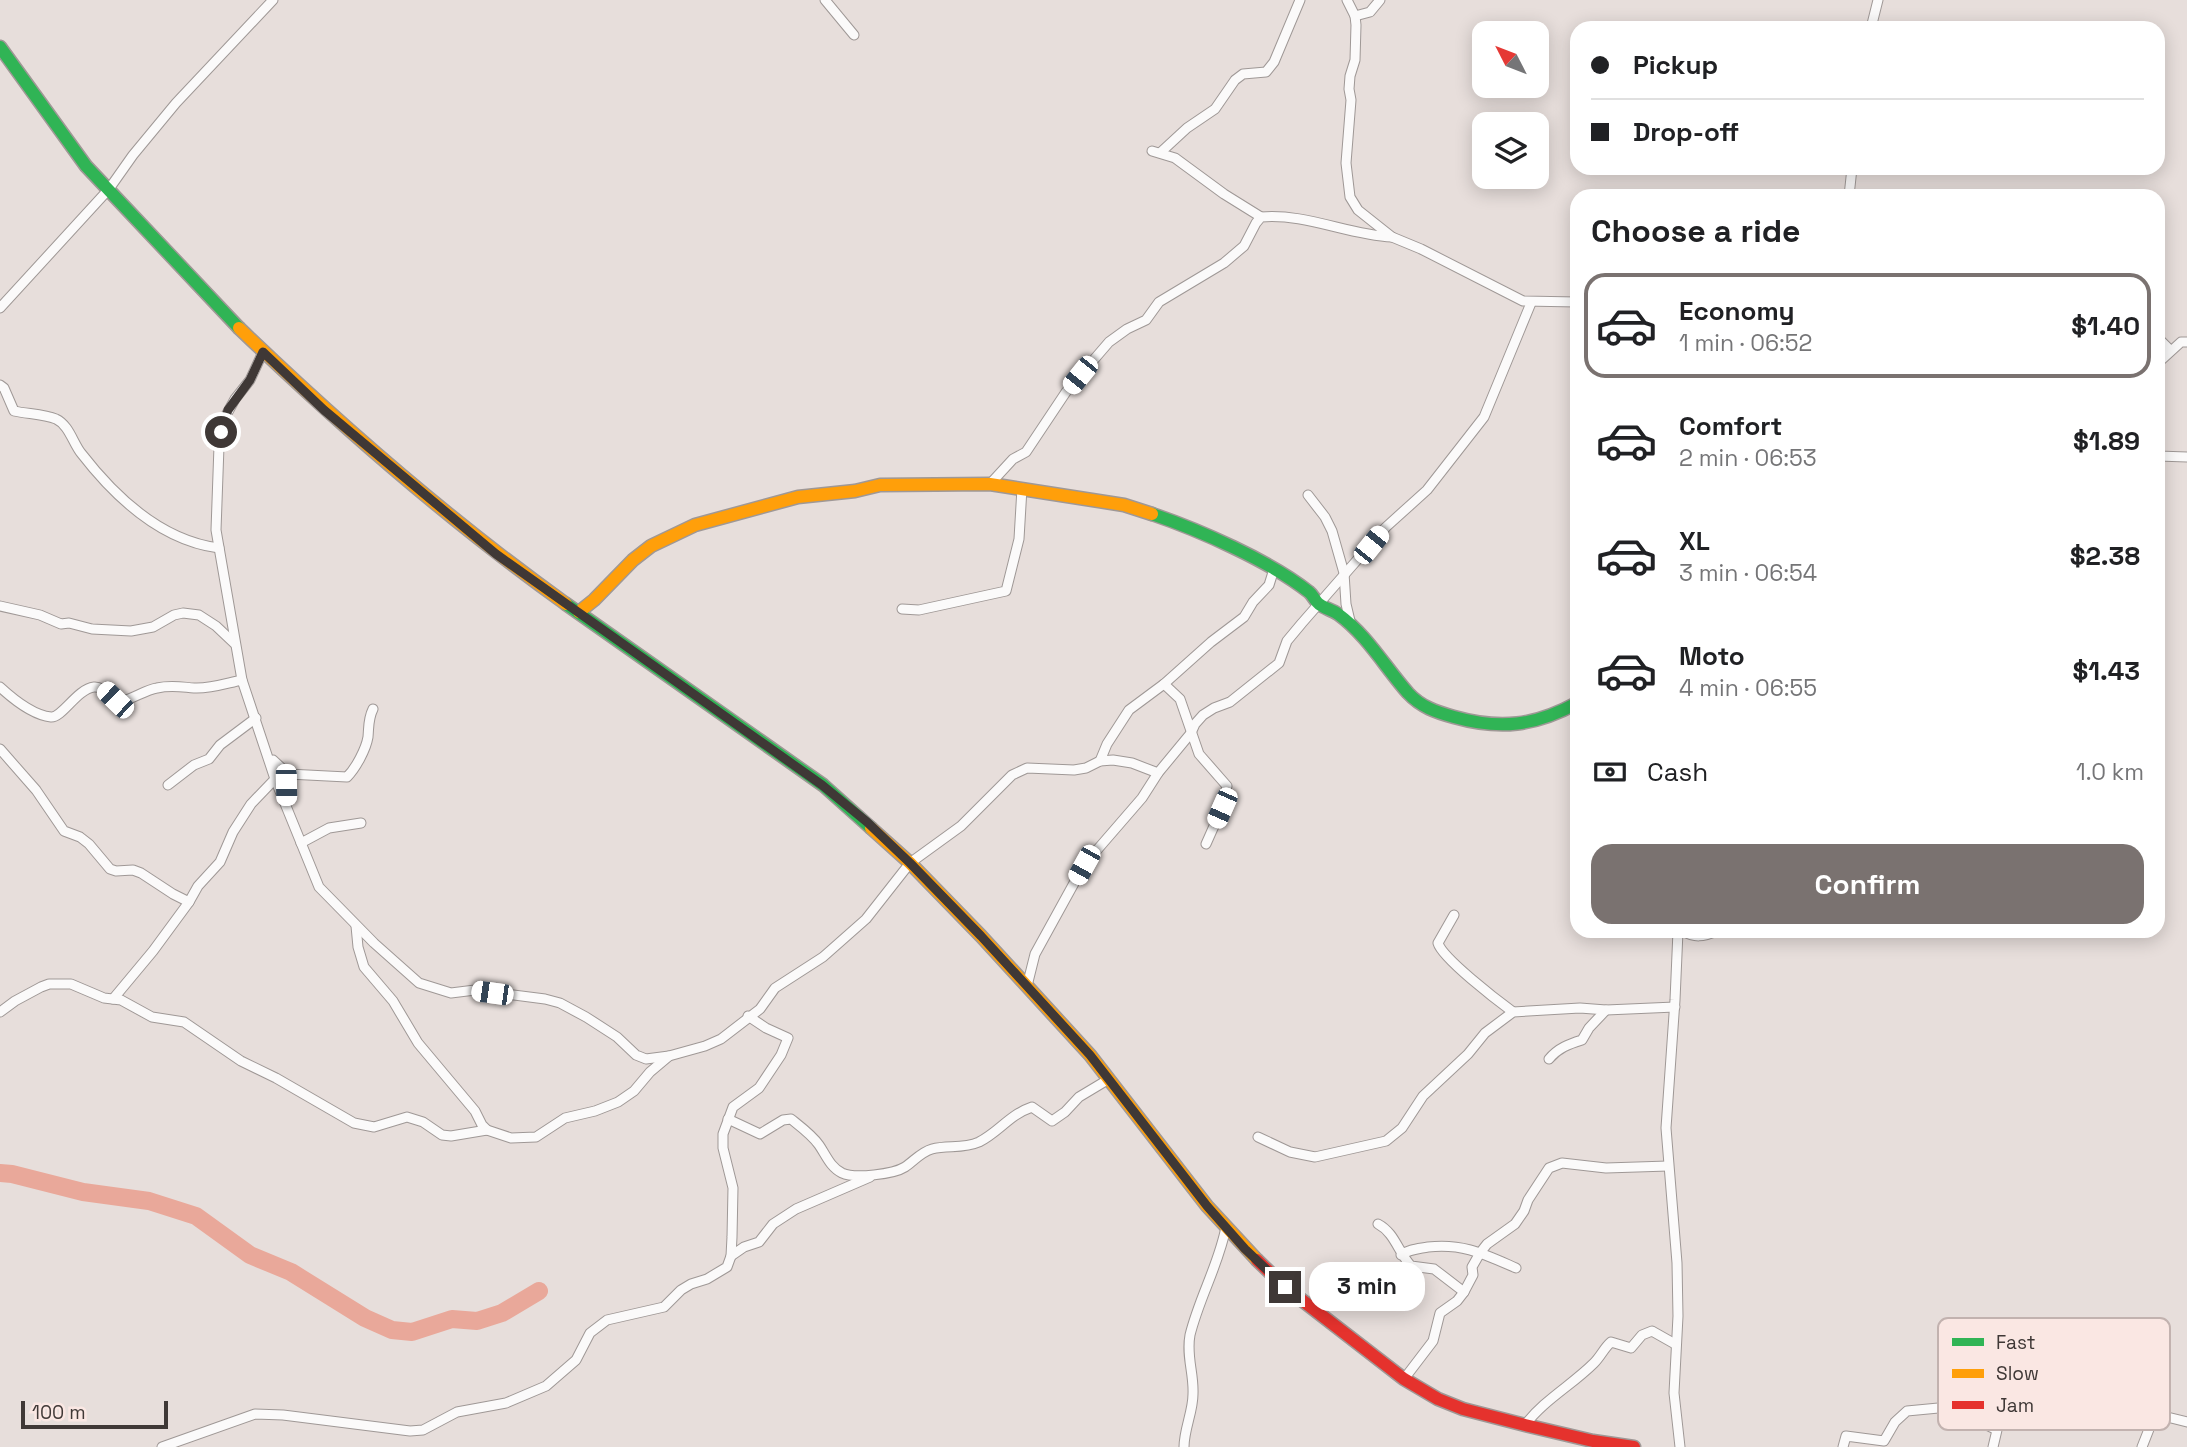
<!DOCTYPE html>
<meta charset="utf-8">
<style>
body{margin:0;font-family:"Space Grotesk",sans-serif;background:#f2f2f2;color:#202124;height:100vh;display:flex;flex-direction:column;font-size:26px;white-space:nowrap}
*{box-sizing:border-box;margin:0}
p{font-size:23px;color:#757577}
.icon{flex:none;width:38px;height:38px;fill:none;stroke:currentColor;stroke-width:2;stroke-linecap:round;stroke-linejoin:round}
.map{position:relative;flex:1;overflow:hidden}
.details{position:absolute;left:1570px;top:189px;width:595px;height:749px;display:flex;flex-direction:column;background:#fff;border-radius:21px;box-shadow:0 4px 18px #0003}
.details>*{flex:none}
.hud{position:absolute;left:1570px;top:21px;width:595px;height:154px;border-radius:21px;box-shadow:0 4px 18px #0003;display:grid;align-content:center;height:154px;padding:0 21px;background:#fff}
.needle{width:46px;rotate:312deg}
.fabs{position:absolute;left:1472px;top:21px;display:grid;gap:14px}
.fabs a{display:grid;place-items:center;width:77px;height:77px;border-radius:14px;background:#fff;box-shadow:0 4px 18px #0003;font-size:35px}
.scale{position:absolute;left:21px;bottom:18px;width:147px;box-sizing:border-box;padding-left:7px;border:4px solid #3f3836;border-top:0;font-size:19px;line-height:24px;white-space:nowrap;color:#3f3836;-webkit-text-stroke:5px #fae7e3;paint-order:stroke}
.end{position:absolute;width:32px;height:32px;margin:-16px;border:9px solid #3f3836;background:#fff;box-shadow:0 0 0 4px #fff}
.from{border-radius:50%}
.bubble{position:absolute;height:49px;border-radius:21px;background:#fff;box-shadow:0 4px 18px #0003;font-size:23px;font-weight:700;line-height:49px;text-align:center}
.car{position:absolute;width:21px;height:42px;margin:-21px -10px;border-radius:9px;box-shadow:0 0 5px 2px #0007;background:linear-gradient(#fff 24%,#345 0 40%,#fff 0 76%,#345 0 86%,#fff 0)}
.hud b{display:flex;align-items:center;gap:24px;height:66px;font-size:26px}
.hud b+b{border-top:2px solid #e0e0e0}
.hud i{width:18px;height:18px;background:#202124}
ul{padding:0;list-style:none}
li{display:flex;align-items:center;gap:21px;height:105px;margin:0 14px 10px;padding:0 7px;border:4px solid transparent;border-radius:21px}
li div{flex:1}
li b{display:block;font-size:26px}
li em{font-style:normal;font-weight:700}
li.selected{border-color:#7a7270}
li>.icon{width:63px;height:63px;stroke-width:1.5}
h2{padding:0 21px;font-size:32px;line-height:84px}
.pay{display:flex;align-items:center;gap:18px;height:77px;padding:0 21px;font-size:26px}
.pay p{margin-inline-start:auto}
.cta{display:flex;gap:14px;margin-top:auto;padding:14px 21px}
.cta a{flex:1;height:80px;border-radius:21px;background:#7a7270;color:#fff;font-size:28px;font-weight:700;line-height:80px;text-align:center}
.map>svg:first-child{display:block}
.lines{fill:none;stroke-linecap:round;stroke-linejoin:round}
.river{stroke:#e9a89a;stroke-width:18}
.street-casing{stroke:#9f9896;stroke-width:11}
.fast-casing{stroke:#9f9896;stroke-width:15}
.slow-casing{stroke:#9f9896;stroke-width:15}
.jam-casing{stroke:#9f9896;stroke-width:15}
.street{stroke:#fbfafa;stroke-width:9}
.fast{stroke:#30b455;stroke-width:12}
.slow{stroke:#ff9f0a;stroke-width:12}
.jam{stroke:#e5322d;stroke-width:12}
.route{stroke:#3f3836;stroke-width:9}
.key{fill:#fae7e3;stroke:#c2b2af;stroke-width:2}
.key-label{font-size:19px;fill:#3f3836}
</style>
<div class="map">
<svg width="2187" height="1447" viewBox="0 0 2187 1447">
<rect width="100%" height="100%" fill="#e7dedb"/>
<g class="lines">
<!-- river -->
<polyline class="river" points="0,1173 12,1174 83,1192 149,1201 196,1216 250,1255 291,1272 365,1318 392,1330 412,1332 452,1319 477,1321 502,1313 539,1291"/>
<defs>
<g id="street">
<polyline points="825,0 854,35"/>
<polyline points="1347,0 1355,16 1356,25 1355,60 1350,76 1349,89 1351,100 1346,163 1350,197 1358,210 1392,237 1421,249 1523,301 1577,302"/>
<polyline points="1355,16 1370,12 1380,0"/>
<polyline points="1871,28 1878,0"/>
<polyline points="1152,151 1175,158 1224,194 1261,217"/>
<polyline points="1161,152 1187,128 1215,109 1235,80 1243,74 1266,72 1274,62 1300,0"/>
<polyline points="1849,196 1852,168"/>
<polyline points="0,308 109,189 133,155 176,103 273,0"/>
<polyline points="2158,338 2170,350"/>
<polyline points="263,352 250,380 235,399 224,419 219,446 216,530 242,680 275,779 319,887 374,943 419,983 451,993 475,990 545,999 560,1003 586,1017 617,1037 636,1055 646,1059 669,1056"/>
<polyline points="2158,363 2181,342 2187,342"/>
<path d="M0 385 4 388 14 411C27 414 44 414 56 419 69 425 73 443 81 453 115 497 162 541 219 548"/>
<polyline points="2158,456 2187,457"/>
<path d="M990 484 1013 459 1026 452 1066 392 1109 342 1127 329 1146 320 1159 302 1224 263 1244 246 1256 223 1261 217C1306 213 1348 235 1392 237"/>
<polyline points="1308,495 1325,517 1332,531 1344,573 1346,604 1351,625"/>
<polyline points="0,606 40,615 61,624 69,623 92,629 131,631 153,627 174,615 183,613 199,615 216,626 234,643"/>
<polyline points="902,609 919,610 1006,591 1019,539 1022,488"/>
<polyline points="1164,684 1180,699 1199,754 1227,786 1222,808 1206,844"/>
<path d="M0 687C13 699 32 715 51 717 62 718 77 689 94 687 106 686 110 703 122 701 133 699 145 690 157 688 171 685 181 687 194 688 210 689 227 683 242 680"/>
<polyline points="0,749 36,790 64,831 80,837 89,844 110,869 116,871 133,870 141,873 173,894 189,902"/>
<path d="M273 760 288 774 347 777C356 768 366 749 368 737 369 726 368 719 373 709"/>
<polyline points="1100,761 1107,744 1129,710 1164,684 1211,642 1244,617 1253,602 1269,585 1274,569"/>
<polyline points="168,785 194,765 209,759 220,745 256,718"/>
<polyline points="301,843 329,828 361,823"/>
<path d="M1454 915 1438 943C1442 958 1498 1001 1513 1012"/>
<polyline points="356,926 358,947 364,967 393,1001 418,1043 475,1111 482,1125 487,1130 511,1138 536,1137 565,1118 595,1111 618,1102 634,1091 650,1072 669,1056 705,1046 721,1039 760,1009 775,988 823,957 866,919 910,863 961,826 1012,775 1027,768 1074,770 1086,768 1100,761 1113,760 1132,763 1158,773"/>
<polyline points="1678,931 1675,1000 1666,1128 1677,1263 1678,1316 1674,1393 1680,1447"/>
<path d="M1682 931C1695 938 1703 937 1717 931"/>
<polyline points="1027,986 1035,954 1084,865 1142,798 1158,773 1191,733 1195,724 1203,715 1214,708 1230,702 1279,663 1287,641 1302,623 1386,527 1427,490 1484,417 1531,303"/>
<polyline points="113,999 153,951 189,902 198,886 220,862 233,832 251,804 275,779"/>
<polyline points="0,1012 15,1001 41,987 49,984 71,984 104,998 121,1000 152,1017 184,1022 241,1061 276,1078 354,1123 374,1127 407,1117 423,1122 442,1135 451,1136 487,1130"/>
<path d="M1549 1059C1558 1048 1569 1044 1582 1040L1589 1028 1606 1010"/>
<path d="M728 1119 760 1134 783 1120 791 1119C801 1127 812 1135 819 1145 826 1155 830 1167 842 1173 855 1179 894 1174 905 1167 914 1161 921 1152 932 1149 948 1145 963 1149 979 1142 999 1132 1009 1115 1032 1107L1052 1121 1065 1112 1079 1097 1109 1079"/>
<polyline points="1258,1137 1290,1152 1315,1157 1386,1141 1402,1128 1423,1096 1468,1054 1485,1033 1513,1012 1580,1008 1606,1010 1675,1007"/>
<path d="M1378 1224C1395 1233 1398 1252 1411 1266L1434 1269 1464 1292"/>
<path d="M1401 1255C1410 1249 1417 1249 1428 1247 1463 1243 1484 1254 1516 1268"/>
<polyline points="731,1256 744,1247 759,1242 773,1224 796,1209 870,1177"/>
<polyline points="1404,1379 1433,1341 1440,1313 1457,1301 1464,1292 1473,1275 1472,1267 1480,1253 1487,1244 1515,1224 1524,1211 1528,1200 1549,1168 1562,1163 1606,1168 1668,1166"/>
<path d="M1525 1425C1544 1400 1572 1385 1594 1363 1601 1356 1604 1348 1611 1342L1631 1348 1642 1335 1652 1331 1675 1344"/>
<polyline points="162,1447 255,1414 283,1415 410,1431 423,1430 457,1412 506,1403 546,1386 576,1360 590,1333 607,1320 664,1307 681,1290 691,1284 707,1279 727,1267 731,1256 732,1237 733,1188 723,1148 723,1134 733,1107 759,1088 781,1055 788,1038 766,1028 748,1016"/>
<path d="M1184 1447C1184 1429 1193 1412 1193 1394 1194 1373 1186 1356 1190 1335 1199 1298 1219 1264 1226 1227"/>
<polyline points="1843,1447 1846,1436 1884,1441 1895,1422 1907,1411 1949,1407 1997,1430 1993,1447"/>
<polyline points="2142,1447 2153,1419 2159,1415 2187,1422"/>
</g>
<g id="fast">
<polyline points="0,47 86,166 239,328"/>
<path d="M1152 514C1199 530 1270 561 1309 592 1313 595 1315 601 1319 604 1324 608 1332 610 1338 614 1367 635 1385 667 1408 693 1421 707 1436 712 1454 717 1500 730 1535 726 1577 703"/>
<polyline points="566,604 823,785 871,828"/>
</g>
<g id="slow">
<path d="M239 328C342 427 450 521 566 604"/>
<polyline points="579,612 594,600 633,560 651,546 695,525 798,497 855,491 880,485 990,484 1124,505 1152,514"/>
<polyline points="871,828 910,863 981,936 1090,1055 1207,1206 1257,1260"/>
</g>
<polyline id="jam" points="1257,1260 1285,1287 1404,1379 1438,1399 1463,1409 1525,1425 1593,1441 1634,1447"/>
</defs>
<!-- street casing -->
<use href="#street" class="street-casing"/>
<!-- fast casing -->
<use href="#fast" class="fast-casing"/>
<!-- slow casing -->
<use href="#slow" class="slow-casing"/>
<!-- jam casing -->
<use href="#jam" class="jam-casing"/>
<!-- street -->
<use href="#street" class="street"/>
<!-- fast -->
<use href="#fast" class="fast"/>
<!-- slow -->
<use href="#slow" class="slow"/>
<!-- jam -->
<use href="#jam" class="jam"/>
</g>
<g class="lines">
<!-- route -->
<polyline class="route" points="221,432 228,410 250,380 263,352 324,410 496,554 822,785 867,822 910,863 981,936 1090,1055 1207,1206 1245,1249 1285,1287"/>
</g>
<!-- legend -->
<rect x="1938" y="1318" width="232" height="112" rx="10" class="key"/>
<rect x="1952" y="1338" width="32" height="8" fill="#30b455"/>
<rect x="1952" y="1369" width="32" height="9" fill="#ff9f0a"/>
<rect x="1952" y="1401" width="32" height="8" fill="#e5322d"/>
<g class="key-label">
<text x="1996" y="1349">Fast</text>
<text x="1996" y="1380">Slow</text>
<text x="1996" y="1412">Jam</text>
</g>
</svg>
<div class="fabs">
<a><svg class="needle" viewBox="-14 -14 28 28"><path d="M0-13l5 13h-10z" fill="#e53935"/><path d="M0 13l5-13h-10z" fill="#757577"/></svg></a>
<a><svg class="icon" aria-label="layers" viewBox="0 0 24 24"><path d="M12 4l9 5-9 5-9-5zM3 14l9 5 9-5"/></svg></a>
</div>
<div class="scale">100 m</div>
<i class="end from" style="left:221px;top:432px"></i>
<i class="end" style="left:1285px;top:1287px"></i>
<div class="bubble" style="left:1309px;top:1262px;width:116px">3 min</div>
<i class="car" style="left:1080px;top:375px;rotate:219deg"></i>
<i class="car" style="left:1371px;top:545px;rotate:39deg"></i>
<i class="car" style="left:115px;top:700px;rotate:314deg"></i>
<i class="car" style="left:286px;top:785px;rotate:179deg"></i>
<i class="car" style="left:1222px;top:808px;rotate:204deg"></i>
<i class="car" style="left:1084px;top:865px;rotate:209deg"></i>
<i class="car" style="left:492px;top:993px;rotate:278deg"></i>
<div class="hud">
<b><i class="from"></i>Pickup</b>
<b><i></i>Drop-off</b>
</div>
<section class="details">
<h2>Choose a ride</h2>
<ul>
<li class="selected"><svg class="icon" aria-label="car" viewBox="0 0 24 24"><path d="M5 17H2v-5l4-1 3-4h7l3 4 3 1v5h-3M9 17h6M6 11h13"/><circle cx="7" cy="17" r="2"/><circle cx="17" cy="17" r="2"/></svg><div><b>Economy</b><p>1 min · 06:52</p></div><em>$1.40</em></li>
<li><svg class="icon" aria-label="car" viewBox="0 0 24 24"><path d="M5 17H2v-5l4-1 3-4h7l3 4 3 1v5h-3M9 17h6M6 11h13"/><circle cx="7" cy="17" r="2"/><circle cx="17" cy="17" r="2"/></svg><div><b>Comfort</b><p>2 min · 06:53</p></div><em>$1.89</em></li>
<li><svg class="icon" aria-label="car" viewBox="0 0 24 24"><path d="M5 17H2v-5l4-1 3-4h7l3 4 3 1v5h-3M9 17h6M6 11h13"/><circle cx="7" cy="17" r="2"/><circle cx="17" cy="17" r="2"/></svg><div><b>XL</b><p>3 min · 06:54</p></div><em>$2.38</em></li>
<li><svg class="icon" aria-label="car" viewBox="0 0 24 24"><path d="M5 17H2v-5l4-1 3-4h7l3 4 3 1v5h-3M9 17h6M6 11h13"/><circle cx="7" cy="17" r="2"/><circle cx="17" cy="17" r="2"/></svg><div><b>Moto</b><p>4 min · 06:55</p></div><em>$1.43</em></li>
</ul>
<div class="pay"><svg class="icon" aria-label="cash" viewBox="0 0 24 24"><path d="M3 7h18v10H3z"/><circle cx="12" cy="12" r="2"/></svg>Cash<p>1.0 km</p></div>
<div class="cta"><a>Confirm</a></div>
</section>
</div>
